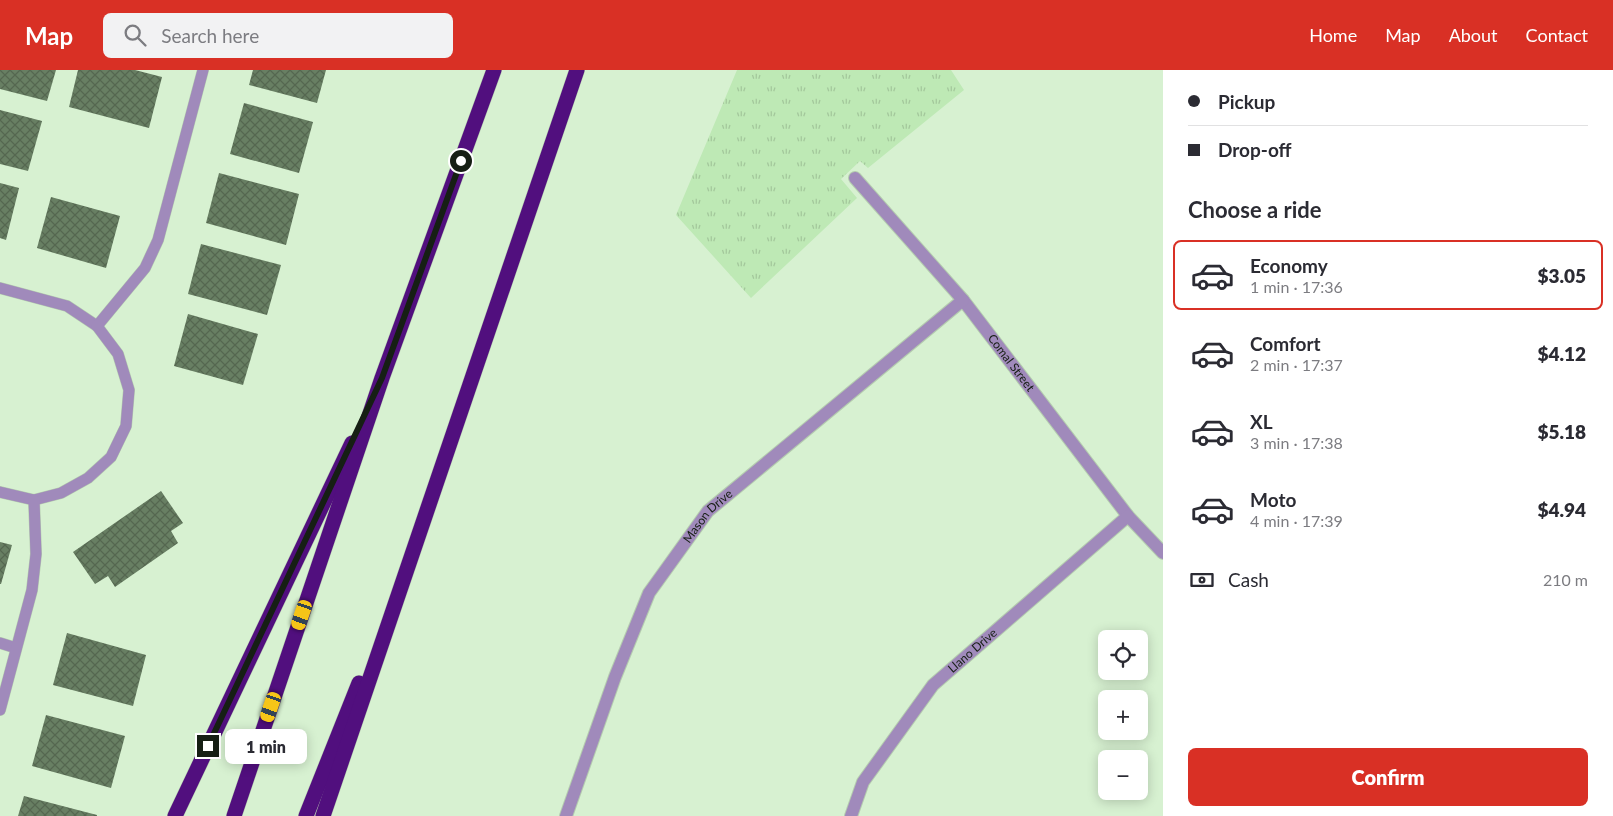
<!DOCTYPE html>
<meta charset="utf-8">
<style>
body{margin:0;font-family:Lato,sans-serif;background:#f2f2f3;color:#2b2b33;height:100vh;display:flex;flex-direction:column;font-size:19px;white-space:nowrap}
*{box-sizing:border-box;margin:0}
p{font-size:16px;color:#7c7c81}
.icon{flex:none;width:28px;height:28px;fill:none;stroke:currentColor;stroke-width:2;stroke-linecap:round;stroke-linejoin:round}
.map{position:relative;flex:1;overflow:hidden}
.sheet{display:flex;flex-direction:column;background:#fff;width:450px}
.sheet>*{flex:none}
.guide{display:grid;align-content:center;height:110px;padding:0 25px;background:#fff}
.buttons{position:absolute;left:1098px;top:560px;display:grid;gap:10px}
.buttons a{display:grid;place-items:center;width:50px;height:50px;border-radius:8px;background:#fff;box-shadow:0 2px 12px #0003;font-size:25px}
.end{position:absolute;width:22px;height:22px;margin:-11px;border:6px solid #161f14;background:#fff;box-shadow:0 0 0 2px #fff}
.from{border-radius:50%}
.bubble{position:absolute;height:35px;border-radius:8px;background:#fff;box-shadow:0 2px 12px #0003;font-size:16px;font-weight:800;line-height:35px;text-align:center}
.car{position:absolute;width:15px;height:30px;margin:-15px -8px;border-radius:6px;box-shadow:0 0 4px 1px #0007;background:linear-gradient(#f5c518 24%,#345 0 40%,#f5c518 0 76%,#345 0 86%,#f5c518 0)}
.guide b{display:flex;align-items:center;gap:18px;height:48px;font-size:19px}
.guide b+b{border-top:1px solid #e1e1e2}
.guide i{width:12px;height:12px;background:#2b2b33}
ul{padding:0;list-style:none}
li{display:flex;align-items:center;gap:15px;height:70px;margin:0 10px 8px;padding:0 15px;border:2px solid transparent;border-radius:8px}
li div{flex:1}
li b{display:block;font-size:19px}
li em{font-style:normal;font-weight:800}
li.selected{border-color:#d93025}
li>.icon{width:45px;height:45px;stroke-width:1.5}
h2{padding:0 25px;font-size:22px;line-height:60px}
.pay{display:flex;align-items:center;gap:12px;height:55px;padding:0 25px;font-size:19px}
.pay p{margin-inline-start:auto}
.action{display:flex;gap:10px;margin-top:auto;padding:10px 25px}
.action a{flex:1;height:58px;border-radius:8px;background:#d93025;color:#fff;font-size:20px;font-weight:800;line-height:58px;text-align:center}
header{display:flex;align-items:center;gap:30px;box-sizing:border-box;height:70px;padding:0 25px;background:#d93025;color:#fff}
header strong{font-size:24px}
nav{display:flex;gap:28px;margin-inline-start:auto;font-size:18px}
.search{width:350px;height:45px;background:#f2f2f3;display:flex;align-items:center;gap:12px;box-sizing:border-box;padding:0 18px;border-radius:8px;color:#7c7c81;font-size:19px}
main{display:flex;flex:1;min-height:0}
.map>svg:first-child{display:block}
.park{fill:url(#park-tufts)}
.building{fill:url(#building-cross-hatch)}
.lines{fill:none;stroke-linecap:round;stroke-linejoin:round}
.service-casing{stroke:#b4cbaf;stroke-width:12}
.minor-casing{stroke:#b4cbaf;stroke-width:14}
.motorway-casing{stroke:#b4cbaf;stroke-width:16}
.service{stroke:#a08abb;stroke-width:11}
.minor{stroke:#a08abb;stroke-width:12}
.motorway{stroke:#510f7e;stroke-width:15}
.route{stroke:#161f14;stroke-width:6}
.labels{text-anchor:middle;stroke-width:4;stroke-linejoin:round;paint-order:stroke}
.street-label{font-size:12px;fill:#161f14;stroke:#fff}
</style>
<header>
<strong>Map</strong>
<div class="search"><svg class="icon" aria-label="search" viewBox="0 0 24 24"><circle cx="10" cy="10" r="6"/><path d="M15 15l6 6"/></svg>Search here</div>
<nav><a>Home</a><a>Map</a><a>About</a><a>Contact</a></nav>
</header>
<main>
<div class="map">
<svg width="1163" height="746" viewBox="0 0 1163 746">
<defs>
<pattern id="park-tufts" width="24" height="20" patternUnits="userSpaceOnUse" patternTransform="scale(1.25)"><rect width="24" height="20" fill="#bee9b5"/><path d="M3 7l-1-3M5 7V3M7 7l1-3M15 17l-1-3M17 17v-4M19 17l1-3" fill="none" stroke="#a3c79b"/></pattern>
<pattern id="building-cross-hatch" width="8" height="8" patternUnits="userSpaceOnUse" patternTransform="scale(1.25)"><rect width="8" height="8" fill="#687f63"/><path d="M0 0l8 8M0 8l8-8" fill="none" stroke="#556750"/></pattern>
</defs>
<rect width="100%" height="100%" fill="#d7f1d1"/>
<!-- park -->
<polygon class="park" points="737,0 951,0 964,20 868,98 860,91 841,109 857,128 751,228 676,145"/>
<!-- building -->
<g class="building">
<polygon points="0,0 56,0 47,31 0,19"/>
<polygon points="78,0 135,0 162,7 149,58 69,37"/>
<polygon points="253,0 326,0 317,33 249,15"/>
<polygon points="244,33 313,52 299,103 230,84"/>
<polygon points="0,40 42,51 28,101 0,94"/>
<polygon points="219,103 299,124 286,175 206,153"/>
<polygon points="0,113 19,118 6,170 0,168"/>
<polygon points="51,127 120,146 106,198 37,178"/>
<polygon points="201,174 281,195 267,245 188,224"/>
<polygon points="188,244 258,264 243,315 174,296"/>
<polygon points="161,421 183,453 171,461 178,473 115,517 108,506 95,514 73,482"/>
<polygon points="0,472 12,475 1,514 0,514"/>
<polygon points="67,563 146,585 133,636 53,615"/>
<polygon points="46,645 125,666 111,718 32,696"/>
<polygon points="24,726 97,745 97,746 18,746"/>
</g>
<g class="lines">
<defs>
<g id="service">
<polyline points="0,218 67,236 97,256 118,284 129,320 126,356 111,387 88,408 61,423 34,430 0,422"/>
<polyline points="97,256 145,198 158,170 203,0"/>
<polyline points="0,573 16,578"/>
<polyline points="0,640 32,520 36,484 34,430"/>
</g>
<g id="minor">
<path id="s1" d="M855 108 963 230 1128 446 1163 483"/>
<path id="s2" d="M566 746 615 607 649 523 708 441 963 230"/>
<path id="s3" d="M851 746 863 712 933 615 1128 446"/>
</g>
<g id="motorway">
<polyline points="175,746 352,373"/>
<polyline points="234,746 382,308 494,0"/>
<polyline points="306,746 359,613"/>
<polyline points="323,746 577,0"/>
</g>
</defs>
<!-- service casing -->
<use href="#service" class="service-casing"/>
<!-- minor casing -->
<use href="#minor" class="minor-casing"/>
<!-- motorway casing -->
<use href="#motorway" class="motorway-casing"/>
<!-- service -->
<use href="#service" class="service"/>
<!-- minor -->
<use href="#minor" class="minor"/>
<!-- motorway -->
<use href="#motorway" class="motorway"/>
</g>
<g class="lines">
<!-- route -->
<polyline class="route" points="208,676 382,308 461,91"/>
</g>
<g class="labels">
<!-- street labels -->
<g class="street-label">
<text dy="4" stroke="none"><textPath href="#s1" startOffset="242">Comal Street</textPath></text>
<text dy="4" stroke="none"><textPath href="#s2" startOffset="335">Mason Drive</textPath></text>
<text dy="4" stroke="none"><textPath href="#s3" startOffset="208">Llano Drive</textPath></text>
</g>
</g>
</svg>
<div class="buttons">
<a><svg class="icon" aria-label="locate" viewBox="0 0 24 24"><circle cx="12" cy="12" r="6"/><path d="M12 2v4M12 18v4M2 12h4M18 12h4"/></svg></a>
<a>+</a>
<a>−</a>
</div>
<i class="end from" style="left:461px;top:91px"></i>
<i class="end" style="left:208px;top:676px"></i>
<div class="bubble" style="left:225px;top:659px;width:82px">1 min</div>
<i class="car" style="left:302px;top:545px;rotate:199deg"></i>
<i class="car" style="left:271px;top:637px;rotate:199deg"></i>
</div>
<section class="sheet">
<div class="guide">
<b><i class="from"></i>Pickup</b>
<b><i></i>Drop-off</b>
</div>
<h2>Choose a ride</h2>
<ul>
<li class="selected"><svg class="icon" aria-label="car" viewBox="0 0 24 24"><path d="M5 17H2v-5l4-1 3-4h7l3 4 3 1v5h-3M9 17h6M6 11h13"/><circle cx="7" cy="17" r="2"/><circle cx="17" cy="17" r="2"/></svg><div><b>Economy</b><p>1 min · 17:36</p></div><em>$3.05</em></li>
<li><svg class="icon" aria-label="car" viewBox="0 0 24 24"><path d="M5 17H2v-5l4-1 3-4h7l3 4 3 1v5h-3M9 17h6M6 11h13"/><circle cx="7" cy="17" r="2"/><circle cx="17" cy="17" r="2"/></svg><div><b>Comfort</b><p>2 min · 17:37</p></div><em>$4.12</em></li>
<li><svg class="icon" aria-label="car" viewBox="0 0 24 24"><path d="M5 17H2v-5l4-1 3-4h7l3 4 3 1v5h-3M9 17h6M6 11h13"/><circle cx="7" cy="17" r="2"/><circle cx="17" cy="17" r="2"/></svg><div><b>XL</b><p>3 min · 17:38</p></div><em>$5.18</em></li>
<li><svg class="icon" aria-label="car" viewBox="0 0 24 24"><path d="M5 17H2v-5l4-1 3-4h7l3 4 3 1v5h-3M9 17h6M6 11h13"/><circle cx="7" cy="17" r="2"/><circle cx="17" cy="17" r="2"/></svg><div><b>Moto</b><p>4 min · 17:39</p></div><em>$4.94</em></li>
</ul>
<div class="pay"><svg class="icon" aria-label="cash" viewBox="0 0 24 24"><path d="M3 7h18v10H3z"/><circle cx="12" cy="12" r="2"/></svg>Cash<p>210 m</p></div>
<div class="action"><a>Confirm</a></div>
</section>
</main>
